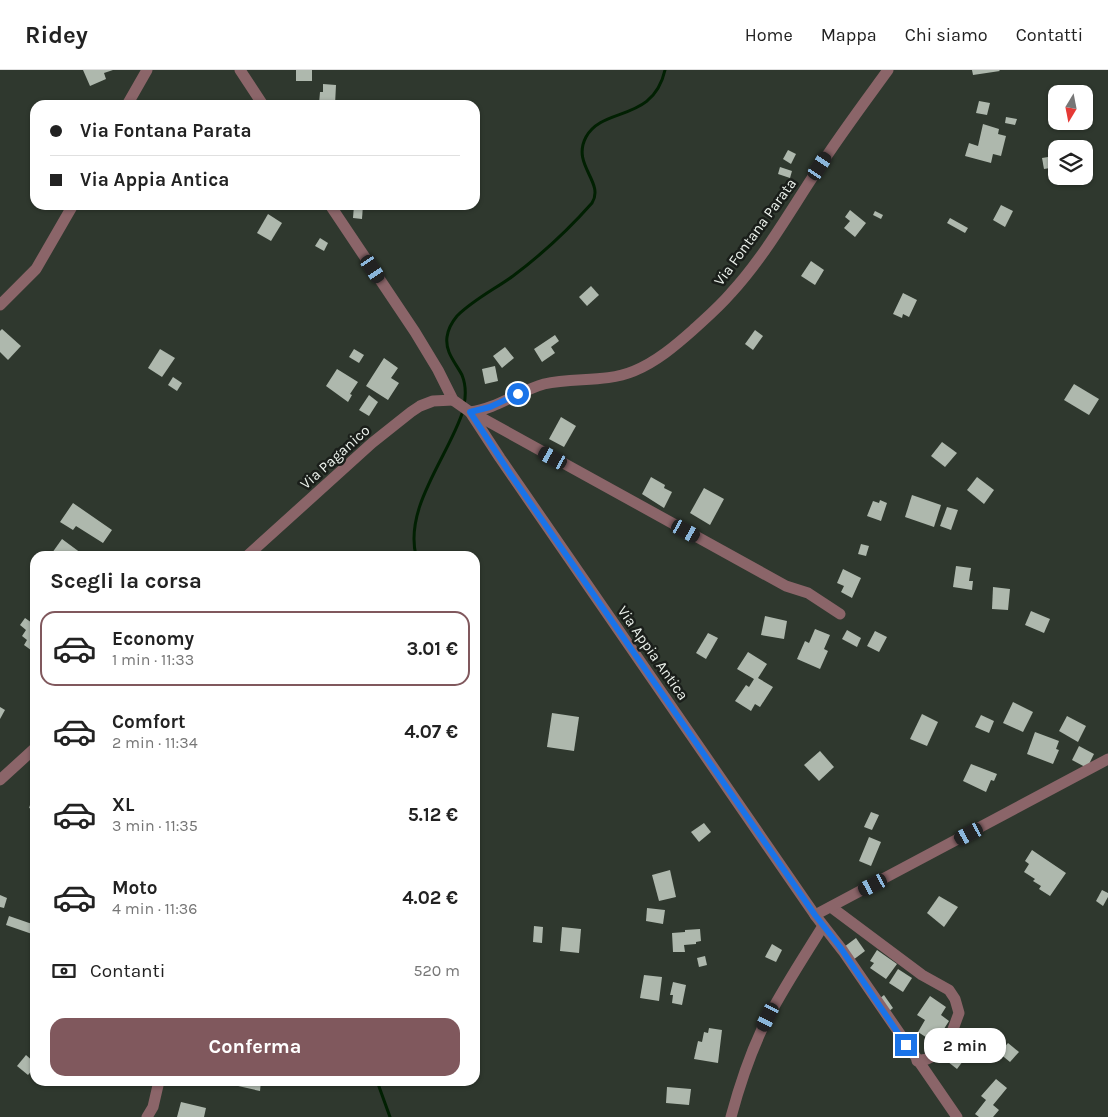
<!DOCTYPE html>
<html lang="it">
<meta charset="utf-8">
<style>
body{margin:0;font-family:Karla,sans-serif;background:#f2f2f2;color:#222;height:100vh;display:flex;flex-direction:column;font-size:19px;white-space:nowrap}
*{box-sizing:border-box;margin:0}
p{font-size:16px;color:#767676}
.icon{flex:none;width:28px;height:28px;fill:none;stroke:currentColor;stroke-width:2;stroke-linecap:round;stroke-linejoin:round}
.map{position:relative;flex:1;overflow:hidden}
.sheet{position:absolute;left:30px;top:481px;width:450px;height:535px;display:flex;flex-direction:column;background:#fff;border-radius:15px;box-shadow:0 1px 4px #0004}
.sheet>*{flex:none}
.top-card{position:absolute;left:30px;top:30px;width:450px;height:110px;border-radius:15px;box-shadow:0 1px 4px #0004;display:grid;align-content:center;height:110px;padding:0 20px;background:#fff}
.needle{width:32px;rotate:190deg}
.tools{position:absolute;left:1048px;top:15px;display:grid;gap:10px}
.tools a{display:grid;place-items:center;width:45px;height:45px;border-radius:10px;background:#fff;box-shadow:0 1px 4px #0004;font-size:25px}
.end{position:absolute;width:22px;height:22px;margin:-11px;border:6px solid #1a73e8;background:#fff;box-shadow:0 0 0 2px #fff}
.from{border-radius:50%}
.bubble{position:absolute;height:35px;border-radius:15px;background:#fff;box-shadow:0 1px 4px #0004;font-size:16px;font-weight:700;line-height:35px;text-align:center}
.car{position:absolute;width:15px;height:30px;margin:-15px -8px;border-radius:6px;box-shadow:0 0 4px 1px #0007;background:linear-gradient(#222 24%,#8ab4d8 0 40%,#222 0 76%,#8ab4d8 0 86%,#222 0)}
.top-card b{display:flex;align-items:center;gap:18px;height:48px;font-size:19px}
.top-card b+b{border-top:1px solid #e0e0e0}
.top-card i{width:12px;height:12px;background:#222}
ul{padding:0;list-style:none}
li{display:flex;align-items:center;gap:15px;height:75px;margin:0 10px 8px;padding:0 10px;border:2px solid transparent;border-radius:15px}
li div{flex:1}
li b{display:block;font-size:19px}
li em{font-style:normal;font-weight:700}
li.active{border-color:#80585d}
li>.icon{width:45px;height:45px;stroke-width:1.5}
h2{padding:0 20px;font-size:22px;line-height:60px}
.pay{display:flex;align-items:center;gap:12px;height:55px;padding:0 20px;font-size:19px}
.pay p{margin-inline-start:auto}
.button{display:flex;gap:10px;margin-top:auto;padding:10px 20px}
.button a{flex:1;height:58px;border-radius:15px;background:#80585d;color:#fff;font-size:20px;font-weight:700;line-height:58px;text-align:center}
header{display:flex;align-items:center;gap:30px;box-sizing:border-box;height:70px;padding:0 25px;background:#fff;border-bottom:1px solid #e0e0e0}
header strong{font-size:24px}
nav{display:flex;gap:28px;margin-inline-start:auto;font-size:18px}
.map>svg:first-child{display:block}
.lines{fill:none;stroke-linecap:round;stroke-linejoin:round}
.stream{stroke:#012002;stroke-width:3}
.building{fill:#aeb8ad}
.minor{stroke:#8b6569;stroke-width:11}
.route{stroke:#1a73e8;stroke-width:6}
.labels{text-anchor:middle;stroke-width:5;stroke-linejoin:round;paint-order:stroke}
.street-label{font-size:15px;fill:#ecf2ec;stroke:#1a1e1a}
</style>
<header>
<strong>Ridey</strong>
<nav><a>Home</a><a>Mappa</a><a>Chi siamo</a><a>Contatti</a></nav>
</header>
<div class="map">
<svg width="1108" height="1047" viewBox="0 0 1108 1047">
<rect width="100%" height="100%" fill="#2f382e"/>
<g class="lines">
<!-- stream -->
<g class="stream">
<path d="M464 335C466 325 466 315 462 305 455 292 445 282 447 267 448 259 452 252 457 246 473 230 495 219 513 206 541 185 569 159 592 133 605 112 571 95 586 67 603 36 653 53 665 0"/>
<path d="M416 486C404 437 448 387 463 341"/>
<polyline points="377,1011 390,1047"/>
</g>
</g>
<!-- building -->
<g class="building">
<polygon points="83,0 113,0 104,3 106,9 90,16"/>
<rect x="296" y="0" width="16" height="11"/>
<polygon points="972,0 999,0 1000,1 973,5"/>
<polygon points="323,14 336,15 335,35 319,34 320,22 323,22"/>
<polygon points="979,31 990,33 987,45 976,43"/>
<polygon points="1006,47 1017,49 1015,55 1005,53"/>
<polygon points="983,54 999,59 998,64 1006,66 1001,86 993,84 991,93 965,86 969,73 978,76"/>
<polygon points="788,80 796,84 791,94 783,89"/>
<polygon points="1048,87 1050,98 1044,99 1042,88"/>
<polygon points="780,97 792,101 790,108 778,104"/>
<polygon points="354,135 363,135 362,149 353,148"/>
<polygon points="1001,135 1013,141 1005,157 993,150"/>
<polygon points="850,140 866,153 855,167 844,158 850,151 845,147"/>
<polygon points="875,141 883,145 881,149 873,145"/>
<polygon points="268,144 282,153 271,171 257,163"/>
<polygon points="950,148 968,158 965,163 947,153"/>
<polygon points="320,168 328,173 324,181 315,176"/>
<polygon points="811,191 824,200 815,215 801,206"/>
<polygon points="591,216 599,225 587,236 579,227"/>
<polygon points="903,223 917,230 909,247 903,244 902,248 893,244"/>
<polygon points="2,259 21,276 8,290 0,282 0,261"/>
<polygon points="755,260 763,266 753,280 745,274"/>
<polygon points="555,265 559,271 551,277 555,283 542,292 534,279"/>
<polygon points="505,277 514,288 502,298 493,286"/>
<polygon points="160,279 175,288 162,307 148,298"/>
<polygon points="354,279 364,285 359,293 349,287"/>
<polygon points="384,288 398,298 391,308 399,313 388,330 366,316"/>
<polygon points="495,296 498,311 485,314 482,299"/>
<polygon points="337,299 358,312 350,324 352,325 348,332 326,316"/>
<polygon points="173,307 182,313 177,321 168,315"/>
<polygon points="1074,314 1099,329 1089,345 1064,330"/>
<polygon points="369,325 378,332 369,346 359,340"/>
<polygon points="561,347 576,356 564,377 549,369"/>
<polygon points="942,372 957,383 945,397 931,386"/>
<polygon points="651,407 665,415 664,418 672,422 664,438 642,424"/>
<polygon points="977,407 994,420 984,434 967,420"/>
<polygon points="704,418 724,429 710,455 690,443"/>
<polygon points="912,425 941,435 934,457 905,447"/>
<polygon points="880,430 887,433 881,451 867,446 873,431 879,433"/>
<polygon points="73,433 112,460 103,473 76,456 73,460 60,452"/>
<polygon points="947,437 958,440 951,460 940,456"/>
<polygon points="62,469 85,486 56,486 52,483"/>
<polygon points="861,474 869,476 866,486 858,484"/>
<polygon points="956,496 971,498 969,511 973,511 972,520 953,517"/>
<polygon points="843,499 861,508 852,528 841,522 844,516 837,513"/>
<polygon points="993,517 1010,519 1008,540 992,539"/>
<polygon points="1031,541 1050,549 1044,563 1025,555"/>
<polygon points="765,546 787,551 784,569 761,565"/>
<polygon points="25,548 35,555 35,583 24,575 27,570 22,566 26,560 20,555"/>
<polygon points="815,559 830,565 824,579 828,581 820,599 797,589 805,571 809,573"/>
<polygon points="847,560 861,568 857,577 842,569"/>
<polygon points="875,561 887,567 879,582 867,576"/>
<polygon points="708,563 718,568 706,589 696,583"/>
<polygon points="748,582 767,594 758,608 773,617 760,637 755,634 751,641 735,631 746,615 749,617 754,609 737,599"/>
<polygon points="1013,632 1033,642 1023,662 1003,653"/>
<polygon points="0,637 5,640 0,649"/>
<polygon points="552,643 579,647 574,681 547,677"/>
<polygon points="922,644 938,652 927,676 910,669"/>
<polygon points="981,645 994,651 989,663 975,657"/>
<polygon points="1067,646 1086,656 1078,672 1059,661"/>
<polygon points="1035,662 1059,671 1056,679 1059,680 1053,694 1027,684"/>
<polygon points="1079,676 1094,684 1087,698 1072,690"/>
<polygon points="820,681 834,697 819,711 804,695"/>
<polygon points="971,694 997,704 994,711 991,710 986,722 963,711"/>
<polygon points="35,721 35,740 29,738"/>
<polygon points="871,742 879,745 872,760 864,757"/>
<polygon points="704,753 711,762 699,772 691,762"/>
<polygon points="869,767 881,772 871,796 859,791"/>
<polygon points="1032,780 1066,803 1050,826 1039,819 1041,816 1033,811 1035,809 1024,802 1029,794 1025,791"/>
<polygon points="670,800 676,827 659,831 652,805"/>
<polygon points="1102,820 1108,823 1108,827 1103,836 1096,831"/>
<polygon points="0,825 7,828 4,838 0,837"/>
<polygon points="939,826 958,837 944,857 927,843"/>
<polygon points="647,838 665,840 663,854 646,851"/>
<polygon points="9,846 35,855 32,864 6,855"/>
<polygon points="534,856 543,857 542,873 533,872"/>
<polygon points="562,857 581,859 579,883 560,881"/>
<polygon points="700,859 701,871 696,872 696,874 684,875 685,882 673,882 672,863 685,862 685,860"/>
<polygon points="856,868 865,881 853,890 844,877"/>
<polygon points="772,874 782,880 776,892 765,887"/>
<polygon points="877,880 897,894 886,909 870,898 874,893 870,891"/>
<polygon points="705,886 707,895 699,897 697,888"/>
<polygon points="898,899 912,908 903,922 889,913"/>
<polygon points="644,905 662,907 659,931 640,928"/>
<polygon points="673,912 686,915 682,935 672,933 673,925 670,925"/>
<polygon points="884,925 893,938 888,942 879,929"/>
<polygon points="930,926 946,937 941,945 949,951 935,973 918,962 925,950 917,945"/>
<polygon points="709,958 722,960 718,993 694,989 698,971 702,972 704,962 708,963"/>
<polygon points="985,970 992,976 984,985 977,979"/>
<polygon points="954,972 969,983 957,999 943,988"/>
<polygon points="1008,973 1019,982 1010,992 999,983"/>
<polygon points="26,985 35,993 35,997 28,1005 17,996"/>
<polygon points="996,1009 1007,1018 993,1035 999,1040 993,1047 979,1047 975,1044 986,1030 981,1026"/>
<polygon points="216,1011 261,1011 260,1021"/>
<polygon points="667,1017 691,1019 689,1035 666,1033"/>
<polygon points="181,1032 206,1038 204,1047 177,1047"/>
</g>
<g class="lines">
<!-- minor -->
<g class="minor">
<polyline points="240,0 263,35"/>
<polyline points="127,35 147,0"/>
<polyline points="330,135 415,262 438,300 453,330 470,342 500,388 815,845 843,881 957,1047"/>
<polyline points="0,235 36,199 73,135"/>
<path d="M470 342C496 339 519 321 544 314 574 307 605 313 634 301 656 292 675 276 693 260 706 248 719 237 731 223 765 186 790 141 818 99 840 65 864 33 888 0"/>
<polyline points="471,342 786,516 808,523 840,544"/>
<polyline points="247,486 372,373 411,342 420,336 433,331 453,330"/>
<polyline points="0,710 35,678"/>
<polyline points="831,837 922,905 949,920 955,929 959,943 949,970 933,986 927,989 917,991"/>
<polyline points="815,845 1108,689"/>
<polyline points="147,1047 153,1037 159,1011"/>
<path d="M731 1047C739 1017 749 987 762 959 780 923 802 890 823 856"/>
</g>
</g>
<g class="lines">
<!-- route -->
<polyline class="route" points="518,324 490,337 470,342 511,405 815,845 840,877 906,975"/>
</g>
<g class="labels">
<!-- street labels -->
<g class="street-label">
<text transform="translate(755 162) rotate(-54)" y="5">Via Fontana Parata</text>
<text transform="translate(335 387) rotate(-42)" y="5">Via Paganico</text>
<text transform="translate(653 583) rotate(55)" y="5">Via Appia Antica</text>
</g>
</g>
</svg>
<div class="tools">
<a><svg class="needle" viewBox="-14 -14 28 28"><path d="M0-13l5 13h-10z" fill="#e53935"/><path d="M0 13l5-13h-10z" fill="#767676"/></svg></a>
<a><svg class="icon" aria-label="layers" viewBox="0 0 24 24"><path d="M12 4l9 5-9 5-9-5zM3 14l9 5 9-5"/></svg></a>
</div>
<i class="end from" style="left:518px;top:324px"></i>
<i class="end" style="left:906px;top:975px"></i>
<div class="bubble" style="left:924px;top:958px;width:82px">2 min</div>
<i class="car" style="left:820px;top:96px;rotate:33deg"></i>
<i class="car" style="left:373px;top:199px;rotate:146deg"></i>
<i class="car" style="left:553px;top:388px;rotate:299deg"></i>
<i class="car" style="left:686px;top:461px;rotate:119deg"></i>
<i class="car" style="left:969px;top:764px;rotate:242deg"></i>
<i class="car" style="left:873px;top:815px;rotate:243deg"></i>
<i class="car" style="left:768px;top:947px;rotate:206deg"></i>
<div class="top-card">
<b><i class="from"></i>Via Fontana Parata</b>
<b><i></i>Via Appia Antica</b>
</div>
<section class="sheet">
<h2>Scegli la corsa</h2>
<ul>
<li class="active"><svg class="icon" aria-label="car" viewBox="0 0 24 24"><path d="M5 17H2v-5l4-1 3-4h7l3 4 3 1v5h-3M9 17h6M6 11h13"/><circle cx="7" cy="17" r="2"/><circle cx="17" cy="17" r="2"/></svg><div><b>Economy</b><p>1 min · 11:33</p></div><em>3.01 €</em></li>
<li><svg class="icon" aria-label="car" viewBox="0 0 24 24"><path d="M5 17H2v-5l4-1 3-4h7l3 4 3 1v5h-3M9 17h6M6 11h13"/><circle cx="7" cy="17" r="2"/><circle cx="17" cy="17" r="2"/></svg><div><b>Comfort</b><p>2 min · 11:34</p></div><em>4.07 €</em></li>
<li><svg class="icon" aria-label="car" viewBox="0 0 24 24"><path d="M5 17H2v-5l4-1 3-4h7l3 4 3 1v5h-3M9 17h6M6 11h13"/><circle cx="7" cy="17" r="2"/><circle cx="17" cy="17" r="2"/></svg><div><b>XL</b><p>3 min · 11:35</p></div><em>5.12 €</em></li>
<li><svg class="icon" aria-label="car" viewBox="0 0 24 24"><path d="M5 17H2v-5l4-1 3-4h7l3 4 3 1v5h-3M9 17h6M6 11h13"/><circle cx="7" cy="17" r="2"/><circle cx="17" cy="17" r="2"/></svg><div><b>Moto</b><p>4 min · 11:36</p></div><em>4.02 €</em></li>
</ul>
<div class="pay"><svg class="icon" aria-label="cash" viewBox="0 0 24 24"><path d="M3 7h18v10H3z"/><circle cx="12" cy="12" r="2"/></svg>Contanti<p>520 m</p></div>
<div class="button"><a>Conferma</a></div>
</section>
</div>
